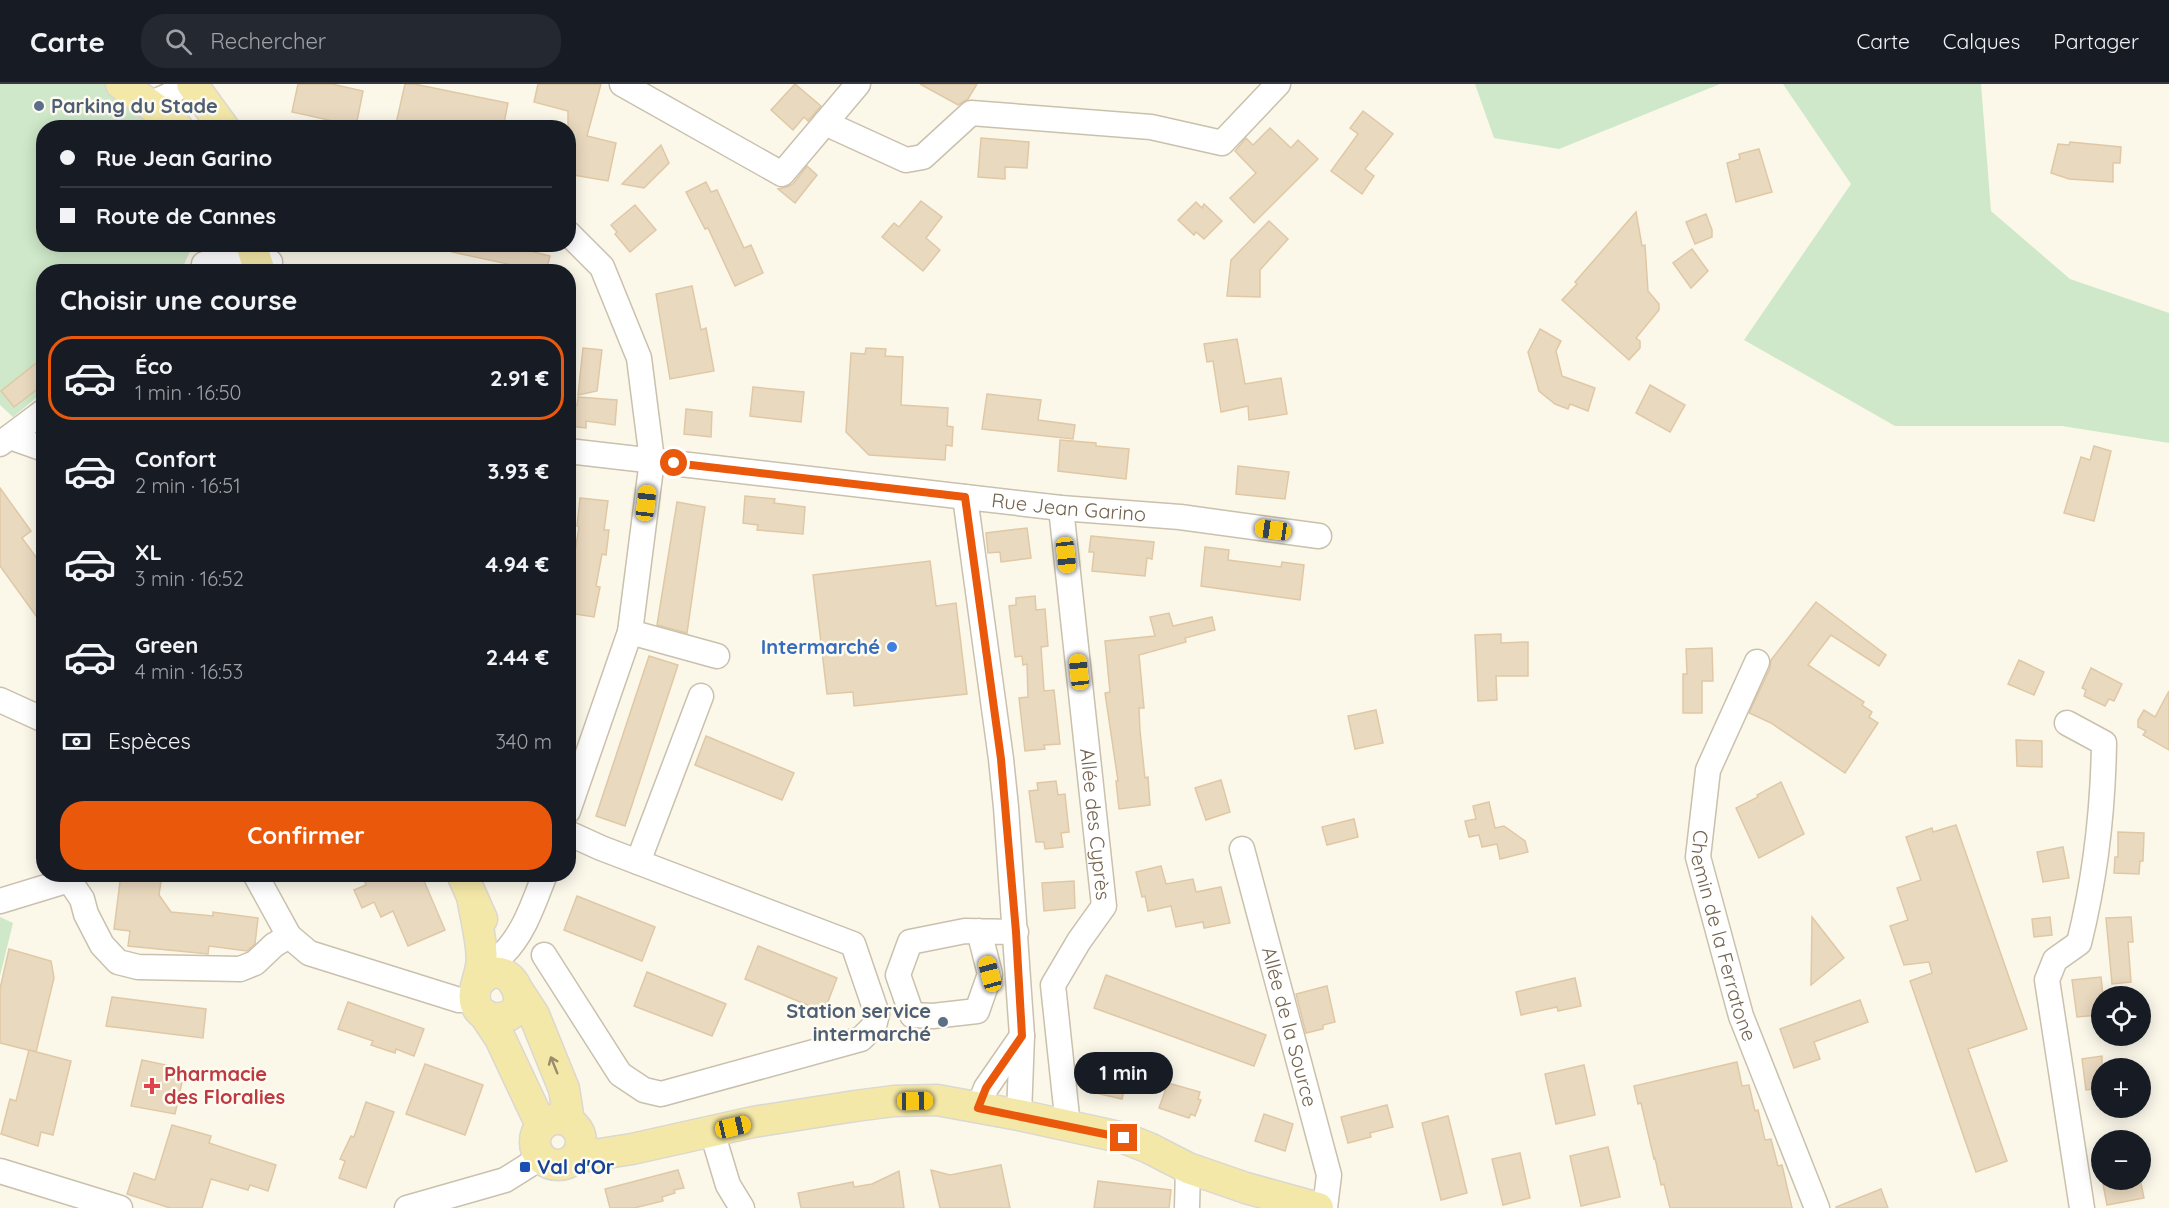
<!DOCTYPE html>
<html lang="fr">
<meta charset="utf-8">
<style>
body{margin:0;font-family:Quicksand,sans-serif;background:#242831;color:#f1f3f6;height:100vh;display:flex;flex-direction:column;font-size:22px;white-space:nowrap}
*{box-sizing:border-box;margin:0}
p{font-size:20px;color:#9ea1a6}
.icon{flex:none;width:33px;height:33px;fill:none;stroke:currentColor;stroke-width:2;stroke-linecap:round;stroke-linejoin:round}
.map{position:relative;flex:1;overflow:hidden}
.details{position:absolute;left:36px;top:180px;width:540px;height:618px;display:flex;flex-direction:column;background:#171b24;border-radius:24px;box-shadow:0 3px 15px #0003}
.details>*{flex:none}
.banner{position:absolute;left:36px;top:36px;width:540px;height:132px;border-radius:24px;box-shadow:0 3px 15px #0003;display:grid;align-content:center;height:132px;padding:0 24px;background:#171b24}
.buttons{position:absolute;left:2091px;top:902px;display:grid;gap:12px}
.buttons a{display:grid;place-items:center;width:60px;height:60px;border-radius:50%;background:#171b24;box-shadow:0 3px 15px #0003;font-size:30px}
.end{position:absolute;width:27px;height:27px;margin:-14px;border:8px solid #ea580c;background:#fff;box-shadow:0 0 0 3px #fff}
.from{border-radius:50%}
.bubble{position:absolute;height:42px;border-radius:21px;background:#171b24;box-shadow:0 3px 15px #0003;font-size:20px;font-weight:700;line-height:42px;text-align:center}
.car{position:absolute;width:18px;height:36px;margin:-18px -9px;border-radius:8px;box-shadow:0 0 4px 2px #0007;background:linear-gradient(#f5c518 24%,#345 0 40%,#f5c518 0 76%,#345 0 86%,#f5c518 0)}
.banner b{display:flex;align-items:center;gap:21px;height:57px;font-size:22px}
.banner b+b{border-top:2px solid #363941}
.banner i{width:15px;height:15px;background:#f1f3f6}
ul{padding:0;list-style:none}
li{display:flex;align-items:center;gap:18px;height:84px;margin:0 12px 9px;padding:0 12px;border:3px solid transparent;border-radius:24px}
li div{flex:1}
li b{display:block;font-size:22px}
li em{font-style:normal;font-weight:700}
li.selected{border-color:#ea580c}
li>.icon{width:54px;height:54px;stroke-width:1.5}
h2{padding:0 24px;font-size:27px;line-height:72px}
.pay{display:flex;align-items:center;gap:15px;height:66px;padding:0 24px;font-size:22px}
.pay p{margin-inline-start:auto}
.action{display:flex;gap:12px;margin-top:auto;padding:12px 24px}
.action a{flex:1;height:69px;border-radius:24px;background:#ea580c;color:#fff;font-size:24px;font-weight:700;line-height:69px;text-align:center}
header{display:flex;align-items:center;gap:36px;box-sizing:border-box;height:84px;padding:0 30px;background:#171b24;border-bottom:2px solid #363941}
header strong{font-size:28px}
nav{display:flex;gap:33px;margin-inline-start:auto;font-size:21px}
.search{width:420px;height:54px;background:#242831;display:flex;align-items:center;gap:15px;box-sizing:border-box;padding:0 21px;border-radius:24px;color:#9ea1a6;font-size:22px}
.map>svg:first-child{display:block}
.green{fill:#cfe8c9}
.building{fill:#e9d9bf;stroke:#e0c8a5;stroke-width:1.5}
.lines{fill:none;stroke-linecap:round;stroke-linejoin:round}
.minor-casing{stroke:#cac0ad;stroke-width:27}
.major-casing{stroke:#dbd7d1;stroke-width:33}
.minor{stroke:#fff;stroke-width:24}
.major{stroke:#f4e8a8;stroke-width:30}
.oneway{stroke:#9a8c6a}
.route{stroke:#ea580c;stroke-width:8}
.service-dot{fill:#5c6f8a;stroke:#fefbf0;stroke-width:2}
.shop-dot{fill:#3f7fe0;stroke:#fefbf0;stroke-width:2}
.health-dot{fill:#e0444e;stroke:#fefbf0;stroke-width:2}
.transit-dot{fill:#1a4fb4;stroke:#fefbf0;stroke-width:2}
.labels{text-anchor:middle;stroke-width:5;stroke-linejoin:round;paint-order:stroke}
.service-label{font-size:20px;font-weight:bold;fill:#4e5e75;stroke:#fefbf0;text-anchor:start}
.street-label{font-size:20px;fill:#74644f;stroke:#fefbf0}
.shop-label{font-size:20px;font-weight:bold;fill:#366cbe;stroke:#fefbf0;text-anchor:end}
.health-label{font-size:20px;font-weight:bold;fill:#be3a42;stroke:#fefbf0;text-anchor:start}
.transit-label{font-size:20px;font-weight:bold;fill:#164399;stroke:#fefbf0;text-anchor:start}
</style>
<header>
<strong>Carte</strong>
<div class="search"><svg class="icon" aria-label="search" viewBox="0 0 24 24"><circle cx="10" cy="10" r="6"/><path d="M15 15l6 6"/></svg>Rechercher</div>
<nav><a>Carte</a><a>Calques</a><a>Partager</a></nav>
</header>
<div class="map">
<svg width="2169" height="1124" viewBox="0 0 2169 1124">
<rect width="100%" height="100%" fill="#fbf8ea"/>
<!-- green -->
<g class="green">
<polygon points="0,0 105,0 155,43 44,44 44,160 193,161 181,187 44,188 43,308 13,333 0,321"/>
<polygon points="1475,0 1720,0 1559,65 1494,54"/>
<polygon points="1783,0 1981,0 1991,127 2070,195 2169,229 2169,359 2062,342 1895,342 1744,256 1851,100"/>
<polygon points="0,833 13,839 0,892"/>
</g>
<!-- building -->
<g class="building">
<polygon points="298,0 332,0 363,7 356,42 292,28"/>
<polygon points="405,0 414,0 508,19 503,44 395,44"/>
<polygon points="538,0 601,0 587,52 616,59 608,97 568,90 568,27 534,18"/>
<polygon points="795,0 821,22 808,37 804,33 793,46 771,26"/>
<polygon points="920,0 977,0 968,15 958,21"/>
<polygon points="1363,27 1393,50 1365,85 1374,92 1362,110 1331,87 1358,50 1350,44"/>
<polygon points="1270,44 1291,64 1298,56 1318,75 1254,139 1230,114 1256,89 1235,67 1246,54 1253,61"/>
<polygon points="981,54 1029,58 1027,84 1005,83 1005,95 978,93"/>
<polygon points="2070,58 2121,63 2120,79 2113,79 2113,98 2069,95 2051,89 2058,60 2069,61"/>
<polygon points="661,61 669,79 644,104 622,100"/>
<polygon points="1759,65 1772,108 1736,118 1727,79 1740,75 1739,70"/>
<polygon points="807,82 817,91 795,119 778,105 787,103 793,100"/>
<polygon points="706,98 711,108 717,106 744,164 751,161 763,189 735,202 708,144 705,145 686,108"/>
<polygon points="921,117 942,133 926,154 940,166 923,187 882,153 894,139 899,143"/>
<polygon points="1196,118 1202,124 1204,120 1222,137 1204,155 1196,148 1194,151 1178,136"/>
<polygon points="635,121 656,146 630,168 615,150 617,148 611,141"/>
<polygon points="1636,128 1642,162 1645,161 1648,207 1659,220 1659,226 1636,254 1640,257 1640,264 1629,276 1562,216 1577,200 1575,198"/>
<polygon points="1706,130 1712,146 1712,153 1695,160 1686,138"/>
<polygon points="1269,137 1288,155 1260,186 1260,213 1227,212 1231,176"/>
<polygon points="453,160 503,160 550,172 546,188 519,188 507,184 508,180 452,168"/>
<polygon points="1692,165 1708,187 1691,204 1673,179"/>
<polygon points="692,202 701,246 706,244 714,287 670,295 656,210"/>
<polygon points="1540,245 1561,257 1556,267 1562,292 1595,304 1588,327 1570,320 1568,325 1555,320 1539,307 1528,268"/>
<polygon points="1237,255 1245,300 1281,294 1287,330 1249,336 1248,322 1221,328 1213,277 1207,278 1204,260"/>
<polygon points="583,264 602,266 597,307 578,311"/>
<polygon points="866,264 886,265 885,272 903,273 901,321 948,324 947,342 953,343 952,362 946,361 945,376 869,371 846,348 851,269 865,270"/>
<polygon points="44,273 44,300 14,323 1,307"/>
<polygon points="1650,301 1685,321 1670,348 1636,329"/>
<polygon points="753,303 804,308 801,338 750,332"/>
<polygon points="987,310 1041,316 1038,336 1075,341 1073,355 982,345"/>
<polygon points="578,313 617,316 615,341 586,337 586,344 568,342 568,320 577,321"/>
<polygon points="686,325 712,328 711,353 684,350"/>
<polygon points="1060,356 1096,359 1096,362 1129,365 1126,395 1058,387"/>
<polygon points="2094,362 2111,367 2094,437 2064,429 2081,373 2090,376"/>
<polygon points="1238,382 1289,388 1285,415 1236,410"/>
<polygon points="0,404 31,447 22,454 44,484 44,543 0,482"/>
<polygon points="745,412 775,415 774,419 805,423 803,450 757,446 758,441 743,439"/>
<polygon points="580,414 608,417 604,446 609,446 606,471 602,470 596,502 600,503 594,533 568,529 574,498 570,498 579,443 577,442"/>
<polygon points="677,418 705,423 687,549 657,541"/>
<polygon points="1027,444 1031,474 1001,478 1000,468 988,469 986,449"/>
<polygon points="1091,452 1154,458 1152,475 1147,474 1145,492 1092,487 1094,468 1089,468"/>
<polygon points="1205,463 1229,466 1228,476 1281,483 1282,478 1304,481 1300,516 1201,502"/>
<polygon points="930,477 936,522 956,519 967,610 854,622 853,608 827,610 813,491"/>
<polygon points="1035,512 1036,526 1045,525 1048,562 1041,563 1044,607 1054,606 1060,660 1044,661 1045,665 1025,667 1019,614 1028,613 1027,580 1023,581 1022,572 1015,573 1009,522 1016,521 1016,514"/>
<polygon points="1816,518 1886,571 1879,582 1831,551 1808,581 1864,618 1862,621 1872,628 1869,633 1878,639 1845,689 1771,639 1749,629 1770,584 1771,576"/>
<polygon points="1169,529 1173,542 1212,533 1215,546 1185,554 1186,558 1139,571 1144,624 1139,624 1140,647 1145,694 1148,693 1150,721 1119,725 1116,697 1118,697 1105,609 1110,608 1105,557 1155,552 1150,533"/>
<polygon points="1501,550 1501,559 1528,558 1528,592 1496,592 1497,616 1478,617 1475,551"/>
<polygon points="1712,564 1713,597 1702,597 1702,629 1683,629 1683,590 1687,590 1686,565"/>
<polygon points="649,572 678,581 625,742 596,732"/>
<polygon points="2019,576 2044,588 2034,611 2008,600"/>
<polygon points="2091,584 2122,600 2114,617 2109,615 2105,622 2084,612 2086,606 2082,604"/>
<polygon points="2169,607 2169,666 2143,651 2146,647 2138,643 2138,636 2144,626 2155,633"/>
<polygon points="1376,626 1383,659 1355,665 1348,632"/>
<polygon points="706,652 794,689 782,716 695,681"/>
<polygon points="2016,656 2042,657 2042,683 2017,682"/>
<polygon points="1221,696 1230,728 1206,736 1195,704"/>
<polygon points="1056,697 1058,711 1065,710 1069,748 1061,749 1063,763 1045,765 1044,758 1036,758 1029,707 1038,706 1037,699"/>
<polygon points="1781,698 1804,750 1759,774 1736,724 1758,713 1757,711"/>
<polygon points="1489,718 1495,744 1504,742 1525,757 1528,768 1500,775 1497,760 1482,763 1479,751 1469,753 1465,737 1476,735 1473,722"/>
<polygon points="1354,735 1358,753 1327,761 1322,743"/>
<polygon points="1956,741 2027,945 1968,965 2007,1077 1976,1088 1910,897 1932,889 1929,878 1904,881 1890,842 1908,836 1897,804 1921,796 1906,753 1932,744 1933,748"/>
<polygon points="2118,748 2144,749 2143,777 2140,777 2139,790 2114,789 2115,773 2118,773"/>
<polygon points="2063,763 2069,794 2043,798 2037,768"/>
<polygon points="1161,782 1166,800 1193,795 1196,808 1221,803 1230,839 1204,844 1203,838 1176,843 1171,822 1148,827 1145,812 1142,813 1136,788"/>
<polygon points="121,790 162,790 159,811 171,828 213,832 213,828 258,834 255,860 247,867 209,862 208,870 128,862 130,847 114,845"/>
<polygon points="362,790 421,790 445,846 408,862 393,827 381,833 374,818 362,824 354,806 366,801"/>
<polygon points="1074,797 1075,824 1044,827 1042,799"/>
<polygon points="577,812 655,843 642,877 564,846"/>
<polygon points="1812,833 1844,874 1811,901"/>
<polygon points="2050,833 2052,851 2034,853 2032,835"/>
<polygon points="2131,833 2133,858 2128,858 2131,898 2112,900 2106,834"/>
<polygon points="758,862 837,894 824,928 745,895"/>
<polygon points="9,865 51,877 54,894 36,968 0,959 0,905"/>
<polygon points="647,888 726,920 712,952 634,922"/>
<polygon points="1106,891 1266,951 1254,982 1094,924"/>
<polygon points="2101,893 2103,912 2102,920 2097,921 2098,931 2077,933 2072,896"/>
<polygon points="1575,894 1581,922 1558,927 1557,923 1521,931 1516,908"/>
<polygon points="1327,902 1335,938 1323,941 1323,945 1306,949 1296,910"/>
<polygon points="112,913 206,925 203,954 106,942"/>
<polygon points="1860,916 1868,938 1814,958 1820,975 1794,984 1780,945"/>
<polygon points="348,918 424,945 414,972 396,965 395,969 371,961 373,957 338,945"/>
<polygon points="29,966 71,977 53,1051 41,1048 38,1062 1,1050 10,1015 16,1017"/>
<polygon points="2102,972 2102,1004 2086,1006 2082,975"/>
<polygon points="142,976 185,985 175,1030 131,1022"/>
<polygon points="1737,978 1742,1002 1749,1001 1755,1027 1758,1026 1765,1056 1771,1055 1778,1082 1782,1081 1792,1124 1670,1124 1664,1100 1661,1101 1655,1074 1654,1075 1641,1019 1638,1020 1634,1002"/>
<polygon points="425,980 483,1001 465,1051 406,1030"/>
<polygon points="1098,980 1128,987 1122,1015 1091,1008"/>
<polygon points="1584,981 1595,1031 1556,1040 1545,990"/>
<polygon points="1168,999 1200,1008 1198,1015 1201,1016 1195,1032 1191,1030 1189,1034 1159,1024"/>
<polygon points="366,1018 394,1028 366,1104 339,1094 345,1077 340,1075 351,1052 354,1053"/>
<polygon points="1387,1021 1393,1043 1370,1049 1371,1053 1348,1059 1341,1033"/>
<polygon points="1264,1030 1293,1040 1285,1067 1255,1057"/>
<polygon points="1448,1032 1467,1109 1441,1116 1422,1039"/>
<polygon points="172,1041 211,1052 209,1059 276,1081 268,1107 250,1101 248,1106 211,1095 202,1124 170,1124 127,1110 134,1089 155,1096"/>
<polygon points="1608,1063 1620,1113 1581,1122 1570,1072"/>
<polygon points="1520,1069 1530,1114 1503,1121 1492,1075"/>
<polygon points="1001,1081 1010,1124 940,1124 931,1086 950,1091"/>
<polygon points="678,1086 684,1104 674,1106 675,1109 662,1113 663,1117 634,1124 610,1124 605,1105"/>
<polygon points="899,1087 904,1124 801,1124 798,1109 853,1098 854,1103 872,1100"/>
<polygon points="2102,1095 2140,1095 2144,1114 2107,1121"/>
<polygon points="1098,1097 1171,1106 1169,1124 1094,1124"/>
<polygon points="1881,1105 1888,1124 1836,1124 1836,1123"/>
</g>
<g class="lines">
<defs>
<g id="minor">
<polyline points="622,0 782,90 858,0"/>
<polyline points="149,20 170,11 180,0"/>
<polyline points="825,39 906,76 923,73 971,29 1151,43 1222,59 1278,0"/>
<polyline points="568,149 602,183 639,274 652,376 630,548 568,727"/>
<path d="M204 180C221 174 256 164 270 178"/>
<polyline points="10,353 44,365"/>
<polyline points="0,360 44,327"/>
<path id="s1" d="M568 367 1061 424 1180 433 1319 452"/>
<polyline points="965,413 1001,675 1006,723 1022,952 1019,1031"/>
<path id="s2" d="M1061 424 1104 822 1079 857 1053 901 1068 1042"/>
<polyline points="630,548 717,572"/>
<path id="s3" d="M1757 578 1708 686 1698 773 1741 932 1817 1124"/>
<polyline points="0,616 44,636"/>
<path d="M2067 639 2104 659C2103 726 2095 795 2079 859L2055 876 2047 896 2082 1124"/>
<path id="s4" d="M1242 765 1329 1091 1325 1124"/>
<polyline points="638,778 701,612"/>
<polyline points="255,790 289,852 309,869 459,916 474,916"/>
<polyline points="69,796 82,815 86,830 102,861 118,878 138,883 240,885 255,879 274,861 289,852"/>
<polyline points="0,817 69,796 70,790"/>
<polyline points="979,847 990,890 977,927 933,932 912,931 898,891 910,858 965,847 1016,848"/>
<path d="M502 871C524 850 534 818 545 790"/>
<polyline points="544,871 620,990 644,1006 661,1010 861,955 874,942 877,930 853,860 601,764 568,749"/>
<polyline points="978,1024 986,1004 1022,952"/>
<polyline points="712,1048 728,1101 742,1124"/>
<polyline points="0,1087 120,1124"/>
<polyline points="407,1124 505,1096 540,1074"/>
<polyline points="1187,1124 1188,1084"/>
</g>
<g id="major">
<polyline points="121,0 166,32 178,44"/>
<polyline points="192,0 224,44"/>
<polyline points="251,160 260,188"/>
<polyline points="462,790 482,835"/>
<path d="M473 818C476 834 484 868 481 882 479 896 469 914 479 926 484 932 492 935 500 934 542 929 505 860 476 902"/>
<polyline points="519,908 534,931 564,1005 569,1037"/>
<polyline points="484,930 500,954 541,1041"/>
<circle cx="558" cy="1058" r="23"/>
<polyline points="575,1074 632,1065 753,1038 855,1022 894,1017 937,1016 1019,1031 1124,1054 1149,1064 1188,1084 1246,1104 1318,1124"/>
</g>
</defs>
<!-- minor casing -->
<use href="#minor" class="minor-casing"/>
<!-- major casing -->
<use href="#major" class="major-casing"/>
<!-- minor -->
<use href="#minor" class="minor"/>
<!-- major -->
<use href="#major" class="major"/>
</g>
<!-- one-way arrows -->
<defs><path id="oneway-shaft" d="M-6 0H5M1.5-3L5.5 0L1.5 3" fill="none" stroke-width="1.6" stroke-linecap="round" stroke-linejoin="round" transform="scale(1.5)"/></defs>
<use class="oneway" href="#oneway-shaft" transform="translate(554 981) rotate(-112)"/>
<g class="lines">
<!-- route -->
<polyline class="route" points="674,379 965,413 1001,675 1016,848 1022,952 986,1004 978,1024 1124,1054"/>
</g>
<!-- markers -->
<g class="service-dot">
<circle cx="39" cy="22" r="6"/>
<circle cx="943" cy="938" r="6"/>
</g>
<circle class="shop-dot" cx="892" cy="563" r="6"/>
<path class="health-dot" d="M149 993h6v6h6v6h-6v6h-6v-6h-6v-6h6z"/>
<rect class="transit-dot" x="519" y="1077" width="12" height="12" rx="3"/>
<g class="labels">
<!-- service labels -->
<g class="service-label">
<text x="51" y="29">Parking du Stade</text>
<text x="931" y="934" text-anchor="end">Station service<tspan x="931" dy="23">intermarché</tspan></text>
</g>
<!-- street labels -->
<g class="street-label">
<text dy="7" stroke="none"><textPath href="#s1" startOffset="504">Rue Jean Garino</textPath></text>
<text dy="7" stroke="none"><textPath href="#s2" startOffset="318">Allée des Cyprès</textPath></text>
<text dy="7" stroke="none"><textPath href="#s3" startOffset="288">Chemin de la Ferratone</textPath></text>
<text dy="7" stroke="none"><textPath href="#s4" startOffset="184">Allée de la Source</textPath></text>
</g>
<!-- shop labels -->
<g class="shop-label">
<text x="880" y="570">Intermarché</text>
</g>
<!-- health labels -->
<g class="health-label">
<text x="164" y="997">Pharmacie<tspan x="164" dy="23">des Floralies</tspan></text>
</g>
<!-- transit labels -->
<g class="transit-label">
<text x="537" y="1090">Val d'Or</text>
</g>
</g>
</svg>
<div class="buttons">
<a><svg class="icon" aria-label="locate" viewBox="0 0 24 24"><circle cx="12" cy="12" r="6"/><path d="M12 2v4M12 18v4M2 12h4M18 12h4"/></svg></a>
<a>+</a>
<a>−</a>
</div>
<i class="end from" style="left:674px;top:379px"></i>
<i class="end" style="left:1124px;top:1054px"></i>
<div class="bubble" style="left:1074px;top:968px;width:99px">1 min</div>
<i class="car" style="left:646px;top:419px;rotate:7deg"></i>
<i class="car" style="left:1273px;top:446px;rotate:278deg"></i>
<i class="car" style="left:1066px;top:471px;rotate:174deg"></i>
<i class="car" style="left:1079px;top:588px;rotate:354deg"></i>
<i class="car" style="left:990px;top:890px;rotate:345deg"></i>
<i class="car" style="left:915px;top:1017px;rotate:89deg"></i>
<i class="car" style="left:733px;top:1043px;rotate:77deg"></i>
<div class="banner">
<b><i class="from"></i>Rue Jean Garino</b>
<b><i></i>Route de Cannes</b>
</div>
<section class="details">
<h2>Choisir une course</h2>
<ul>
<li class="selected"><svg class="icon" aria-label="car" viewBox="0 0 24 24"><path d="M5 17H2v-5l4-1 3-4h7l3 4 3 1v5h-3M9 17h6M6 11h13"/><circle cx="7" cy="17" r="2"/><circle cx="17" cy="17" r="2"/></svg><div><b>Éco</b><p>1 min · 16:50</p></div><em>2.91 €</em></li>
<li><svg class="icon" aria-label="car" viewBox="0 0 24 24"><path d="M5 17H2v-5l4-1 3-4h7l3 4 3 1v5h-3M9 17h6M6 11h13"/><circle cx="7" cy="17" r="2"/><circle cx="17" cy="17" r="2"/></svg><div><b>Confort</b><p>2 min · 16:51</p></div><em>3.93 €</em></li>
<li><svg class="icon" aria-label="car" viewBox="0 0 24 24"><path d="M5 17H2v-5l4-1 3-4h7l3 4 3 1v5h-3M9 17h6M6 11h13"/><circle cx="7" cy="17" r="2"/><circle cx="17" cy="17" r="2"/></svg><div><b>XL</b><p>3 min · 16:52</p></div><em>4.94 €</em></li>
<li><svg class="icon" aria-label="car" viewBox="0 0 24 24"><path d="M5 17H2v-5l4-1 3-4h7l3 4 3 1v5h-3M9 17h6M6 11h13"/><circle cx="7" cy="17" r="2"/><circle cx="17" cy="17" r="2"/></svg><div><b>Green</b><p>4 min · 16:53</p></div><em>2.44 €</em></li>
</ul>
<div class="pay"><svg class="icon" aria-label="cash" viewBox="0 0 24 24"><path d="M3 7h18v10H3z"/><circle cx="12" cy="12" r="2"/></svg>Espèces<p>340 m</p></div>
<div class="action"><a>Confirmer</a></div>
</section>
</div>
